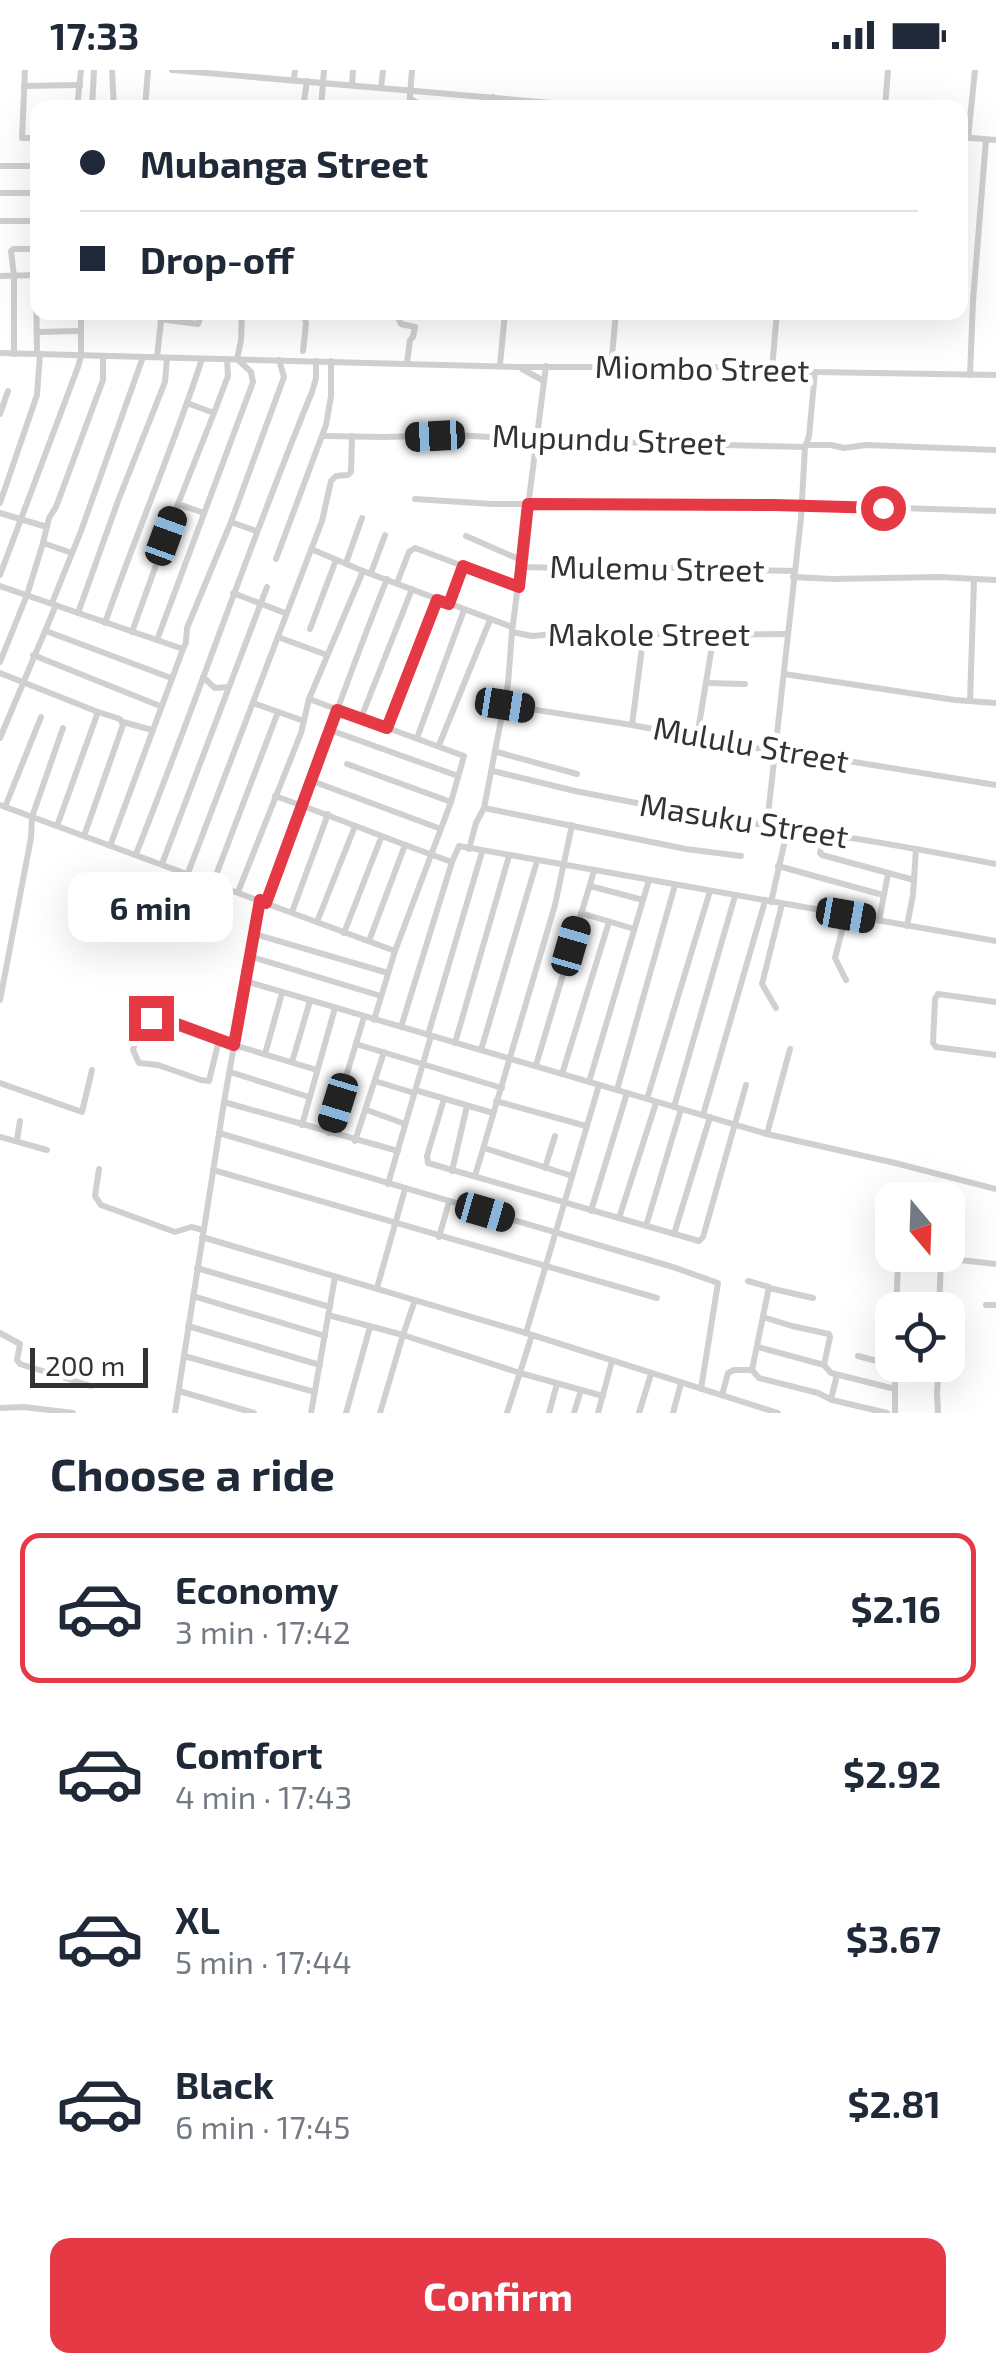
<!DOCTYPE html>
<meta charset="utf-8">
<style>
body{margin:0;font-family:"Exo 2",sans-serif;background:#f6f6f7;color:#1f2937;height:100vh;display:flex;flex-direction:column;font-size:38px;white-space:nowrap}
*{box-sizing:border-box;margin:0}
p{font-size:32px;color:#747a83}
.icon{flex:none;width:55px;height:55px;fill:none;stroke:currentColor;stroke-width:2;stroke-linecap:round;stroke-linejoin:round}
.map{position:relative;height:1343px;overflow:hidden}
.details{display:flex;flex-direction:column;background:#fff;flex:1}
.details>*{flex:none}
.guide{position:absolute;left:30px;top:30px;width:938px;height:220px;border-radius:20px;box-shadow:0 10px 40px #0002;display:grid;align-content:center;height:220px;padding:0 50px;background:#fff}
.needle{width:65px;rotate:161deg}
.controls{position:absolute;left:875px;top:1112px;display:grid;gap:20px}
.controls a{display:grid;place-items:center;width:90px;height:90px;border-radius:20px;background:#fff;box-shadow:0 10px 40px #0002;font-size:50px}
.scale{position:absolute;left:30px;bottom:25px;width:118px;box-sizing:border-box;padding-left:10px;border:5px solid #333;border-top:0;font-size:28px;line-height:35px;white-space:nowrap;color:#333;-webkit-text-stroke:8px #fff;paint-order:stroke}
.end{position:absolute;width:45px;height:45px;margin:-22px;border:12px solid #e63946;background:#fff;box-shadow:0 0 0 5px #fff}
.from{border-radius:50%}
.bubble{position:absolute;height:70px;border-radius:20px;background:#fff;box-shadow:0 10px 40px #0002;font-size:32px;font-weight:700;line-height:70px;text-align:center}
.car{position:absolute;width:30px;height:60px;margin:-30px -15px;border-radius:12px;box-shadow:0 0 8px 2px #0007;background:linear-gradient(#222 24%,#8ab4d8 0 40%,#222 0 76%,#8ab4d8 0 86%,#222 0)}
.guide b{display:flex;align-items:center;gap:35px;height:95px;font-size:38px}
.guide b+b{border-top:2px solid #e0e1e3}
.guide i{width:25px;height:25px;background:#1f2937}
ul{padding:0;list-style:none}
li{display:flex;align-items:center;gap:30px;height:150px;margin:0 20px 15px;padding:0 30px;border:5px solid transparent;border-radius:20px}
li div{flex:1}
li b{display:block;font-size:38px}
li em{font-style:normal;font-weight:700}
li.on{border-color:#e63946}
li>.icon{width:90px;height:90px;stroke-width:1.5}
h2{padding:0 50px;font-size:45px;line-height:120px}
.action{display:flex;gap:20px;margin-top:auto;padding:20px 50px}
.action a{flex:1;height:115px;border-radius:20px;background:#e63946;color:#fff;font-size:40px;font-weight:700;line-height:115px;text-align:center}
.status{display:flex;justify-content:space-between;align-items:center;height:70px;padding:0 50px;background:#fff;direction:ltr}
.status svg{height:28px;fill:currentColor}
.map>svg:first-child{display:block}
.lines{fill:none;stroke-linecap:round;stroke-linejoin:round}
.minor{stroke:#d0d0d0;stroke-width:6}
.route{stroke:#e63946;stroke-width:12}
.labels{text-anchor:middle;stroke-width:10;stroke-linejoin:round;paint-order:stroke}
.street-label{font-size:32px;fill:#333;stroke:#fff}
</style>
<div class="status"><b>17:33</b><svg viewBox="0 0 49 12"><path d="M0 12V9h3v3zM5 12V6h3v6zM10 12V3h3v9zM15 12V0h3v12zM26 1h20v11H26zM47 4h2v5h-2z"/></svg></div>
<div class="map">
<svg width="996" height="1343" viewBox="0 0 996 1343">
<rect width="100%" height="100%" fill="#fff"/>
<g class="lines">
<!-- minor -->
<g class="minor">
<polyline points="25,0 22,68 38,68"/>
<polyline points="112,0 114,38"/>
<polyline points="172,0 610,38"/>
<polyline points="294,10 295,0"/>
<polyline points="352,15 353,0"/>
<polyline points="24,16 80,15"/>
<polyline points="381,18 383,0"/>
<polyline points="410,29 428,38"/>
<polyline points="77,38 81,0"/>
<polyline points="92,38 94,0"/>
<polyline points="145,38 148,0"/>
<polyline points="303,38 307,11"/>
<polyline points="321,38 324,0"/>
<polyline points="409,38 412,0"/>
<polyline points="492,38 493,27"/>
<polyline points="885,38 888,0"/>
<polyline points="960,67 996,70"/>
<polyline points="968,68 975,0"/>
<polyline points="0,96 38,96"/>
<polyline points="0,123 38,123"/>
<polyline points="0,151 38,151"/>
<polyline points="34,179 36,205 37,284"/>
<polyline points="0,206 38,205"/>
<polyline points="395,242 401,254 415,257 413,267 410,270 407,293"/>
<polyline points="160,249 198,254 202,242"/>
<polyline points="38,262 80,261"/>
<polyline points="303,281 306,254 304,242"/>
<polyline points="0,283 516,297 737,297 815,302 996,305"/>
<polyline points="14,284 14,206 11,181 13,179 38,179"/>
<polyline points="157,287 162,242"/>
<polyline points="500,295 505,242"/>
<polyline points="611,297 616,242"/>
<polyline points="522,299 544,311"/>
<polyline points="772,299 777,242"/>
<polyline points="970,305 973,231 986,70"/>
<polyline points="214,343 228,306 227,289"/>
<polyline points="0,344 8,321"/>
<polyline points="323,366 384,367 455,365 537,370 805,377"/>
<polyline points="807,375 831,375 844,378 866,375 996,380"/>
<polyline points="415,429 492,434 802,435 996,441"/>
<polyline points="0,433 37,325 40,284"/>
<polyline points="178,434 204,443"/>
<polyline points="0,443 47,457"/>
<polyline points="231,452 256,461"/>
<polyline points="466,466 521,490"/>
<polyline points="43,473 49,448 56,437 103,310 103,286"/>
<polyline points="311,479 363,501"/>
<polyline points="276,489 326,355 331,326 331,291"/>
<polyline points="346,493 362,448"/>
<polyline points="521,497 612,499 638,497 794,501"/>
<polyline points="371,503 385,465"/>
<polyline points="0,505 78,297 81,286 81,242"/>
<polyline points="793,507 833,509 939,507 996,510"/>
<polyline points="397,513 409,482 415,478 519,517"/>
<polyline points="0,516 183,579 110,776"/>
<polyline points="233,523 285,543"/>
<polyline points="52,533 81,461 143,287"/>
<polyline points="449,534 463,496"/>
<polyline points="78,543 118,431 165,312 167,288"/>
<path d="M105 553C136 464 173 378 202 289"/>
<polyline points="310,559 336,490"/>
<polyline points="46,561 171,608"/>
<polyline points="132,562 178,434 214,343 187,333"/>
<polyline points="512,562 532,566 587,561 683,565 787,564"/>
<polyline points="278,567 327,585"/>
<polyline points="157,570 253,312 251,302 237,289 241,270 242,242"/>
<polyline points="183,579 186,572 187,558 231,452 284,307 279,290"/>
<polyline points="33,585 160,636"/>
<polyline points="0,592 27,525 43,473 72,483"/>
<polyline points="0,603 98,642 57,756"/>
<polyline points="784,604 955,630 996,633"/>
<polyline points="203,607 215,618 228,617"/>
<polyline points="706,613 745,614"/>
<polyline points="970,631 974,510"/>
<polyline points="253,633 304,651"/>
<polyline points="505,635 632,655 754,678 774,679 996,715"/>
<polyline points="361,648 412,519"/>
<polyline points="123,652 152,660"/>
<polyline points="632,655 644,562"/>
<polyline points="387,658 437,529"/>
<polyline points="330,660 458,706"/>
<polyline points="697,667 711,582"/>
<polyline points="0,668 56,535"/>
<polyline points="417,668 464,540"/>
<polyline points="439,675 490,550"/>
<polyline points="497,682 577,704"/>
<polyline points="347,694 451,732"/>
<path d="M493 701 575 721 698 745C716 742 733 751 751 753 833 764 915 778 996 794"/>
<polyline points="312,711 441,759"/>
<path d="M275 726C335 747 392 771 452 792L401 957"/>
<polyline points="0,735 395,881"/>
<polyline points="5,737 41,647"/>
<polyline points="484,738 686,779 741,786"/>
<polyline points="767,754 801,448 805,377 809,366 815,302"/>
<polyline points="824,764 820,783 822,785 914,810"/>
<polyline points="84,766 123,655 120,649 98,642"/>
<polyline points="469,779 476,753 484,738 508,614 512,562 546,296"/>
<path d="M136 784C197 631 249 475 312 322L316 308V291"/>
<polyline points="452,792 459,776 996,871"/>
<polyline points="162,794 267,517"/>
<polyline points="778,796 883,825"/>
<polyline points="188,803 322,451 331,411 336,406 348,405 351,402 352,366"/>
<polyline points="213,813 278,642"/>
<polyline points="590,816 643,830"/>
<polyline points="238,822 301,663 309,629"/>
<polyline points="771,832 788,757"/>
<path d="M267 833C307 725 344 616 387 509"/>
<polyline points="292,842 328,744"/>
<polyline points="581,843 634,859"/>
<polyline points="846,845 835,888 846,910"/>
<polyline points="879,851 888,804"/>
<polyline points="317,852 355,756"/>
<polyline points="907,856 913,825 916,779"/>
<polyline points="344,863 381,768"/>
<polyline points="254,864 388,903"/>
<polyline points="369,871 405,775"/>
<polyline points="249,886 381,926"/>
<polyline points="245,911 767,1064 895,1093 996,1119"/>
<polyline points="0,930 31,768 32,747 63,658"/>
<polyline points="996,932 938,924 935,929 933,973 936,977 996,985"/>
<polyline points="776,938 762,914 782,834"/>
<polyline points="374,950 395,881 451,732 464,686 309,629 363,501 512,557"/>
<polyline points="428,965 482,782"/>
<path d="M219 970 209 1011 201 1010 158 995 139 993 133 980C137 966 142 950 158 947L234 975 317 1000"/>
<polyline points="455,973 509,786"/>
<polyline points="356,974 502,1018"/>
<polyline points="481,980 537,791"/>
<polyline points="265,984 282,923"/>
<polyline points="292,992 310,931"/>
<polyline points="536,995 594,801"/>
<polyline points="230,1002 309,1027"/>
<polyline points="562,1004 609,852"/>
<polyline points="375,1011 414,1023"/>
<polyline points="589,1012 649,810"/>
<polyline points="0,1013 82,1042 92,1000"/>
<polyline points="415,1020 493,1043"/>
<polyline points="617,1020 675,815"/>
<polyline points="444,1029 427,1086 428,1093 699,1171 703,1167 746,1015"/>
<polyline points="647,1029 710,821"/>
<polyline points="496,1031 586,1056"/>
<polyline points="224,1032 398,1081"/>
<polyline points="674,1037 735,826"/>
<polyline points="367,1040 405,1054"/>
<polyline points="703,1045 765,831"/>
<polyline points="302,1055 335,938"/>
<polyline points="219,1063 673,1197 718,1213 701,1319"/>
<polyline points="329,1063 364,947"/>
<polyline points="767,1064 790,979"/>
<polyline points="0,1067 47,1080"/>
<polyline points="17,1070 20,1051"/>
<polyline points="355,1071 384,982"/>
<polyline points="484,1078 572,1106"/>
<polyline points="545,1098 555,1066"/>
<polyline points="99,1099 95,1126 101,1135 175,1162 191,1157 203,1160"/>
<polyline points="213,1100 657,1228"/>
<polyline points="452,1101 467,1036"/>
<polyline points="475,1106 555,835 572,755"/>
<polyline points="388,1114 431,966"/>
<polyline points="591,1141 627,1023"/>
<polyline points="619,1148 656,1033"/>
<polyline points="646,1156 681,1039"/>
<polyline points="674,1164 710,1047"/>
<polyline points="202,1167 526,1263 778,1343"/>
<polyline points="439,1167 449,1132"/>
<polyline points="915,1185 996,1194"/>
<polyline points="197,1198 330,1237"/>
<polyline points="748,1211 769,1217 752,1300"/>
<polyline points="377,1218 405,1119"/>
<polyline points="769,1218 813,1228"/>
<polyline points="193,1226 325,1266"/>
<polyline points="986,1235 996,1235"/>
<polyline points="896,1240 898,1195 902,1185"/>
<polyline points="939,1240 941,1188"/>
<polyline points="328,1245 403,1265 415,1230"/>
<polyline points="763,1247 792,1256 829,1264 830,1267 824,1295"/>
<polyline points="188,1256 320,1295"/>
<polyline points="0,1263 20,1274 17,1290 20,1294 91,1316"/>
<polyline points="526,1263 599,1015"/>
<polyline points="758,1277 824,1295 831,1303 895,1319"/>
<polyline points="184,1286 315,1322"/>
<polyline points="858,1286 892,1295"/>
<polyline points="179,1321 254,1343"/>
<polyline points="722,1325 728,1303 734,1300 752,1300 759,1308 818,1323 832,1330 887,1343"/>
<polyline points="831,1329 837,1305"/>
<polyline points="0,1338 24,1337 73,1343"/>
<polyline points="175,1343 224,1032 260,830"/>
<polyline points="311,1343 335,1207"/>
<polyline points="346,1343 370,1257"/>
<polyline points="380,1343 403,1265 520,1303 603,1326"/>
<polyline points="507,1343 532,1265"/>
<polyline points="549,1343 557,1314"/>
<polyline points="574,1343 581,1320"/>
<polyline points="598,1343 612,1291"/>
<polyline points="639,1343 651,1304"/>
<polyline points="673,1343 681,1313"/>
<polyline points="895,1343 895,1295"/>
<polyline points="938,1343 937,1322 939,1295"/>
</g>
</g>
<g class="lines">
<!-- route -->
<polyline class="route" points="151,948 158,947 234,975 260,830 266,833 337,640 387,658 437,530 449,534 463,496 519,517 528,434 774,435 883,438"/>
</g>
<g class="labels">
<!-- street labels -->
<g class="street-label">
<text transform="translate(702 299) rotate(1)" y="11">Miombo Street</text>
<text transform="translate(609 370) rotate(2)" y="11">Mupundu Street</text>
<text transform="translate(657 499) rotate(1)" y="11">Mulemu Street</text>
<text x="649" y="576">Makole Street</text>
<text transform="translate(751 675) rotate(10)" y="11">Mululu Street</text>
<text transform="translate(744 751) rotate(9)" y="11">Masuku Street</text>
</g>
</g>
</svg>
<div class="controls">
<a><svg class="needle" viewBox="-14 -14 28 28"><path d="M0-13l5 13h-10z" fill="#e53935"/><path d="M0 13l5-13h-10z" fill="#747a83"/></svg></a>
<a><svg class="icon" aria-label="locate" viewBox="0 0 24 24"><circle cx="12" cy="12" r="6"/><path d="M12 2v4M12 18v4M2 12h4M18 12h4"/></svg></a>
</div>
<div class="scale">200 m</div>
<i class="end from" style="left:883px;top:438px"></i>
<i class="end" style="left:151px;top:948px"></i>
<div class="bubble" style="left:68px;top:802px;width:165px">6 min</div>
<i class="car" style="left:435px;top:366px;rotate:267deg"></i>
<i class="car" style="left:166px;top:466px;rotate:20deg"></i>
<i class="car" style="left:505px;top:635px;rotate:99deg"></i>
<i class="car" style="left:846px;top:845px;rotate:100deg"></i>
<i class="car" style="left:571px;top:876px;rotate:16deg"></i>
<i class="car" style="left:338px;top:1033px;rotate:197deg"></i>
<i class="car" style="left:485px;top:1142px;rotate:106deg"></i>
<div class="guide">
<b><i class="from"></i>Mubanga Street</b>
<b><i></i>Drop-off</b>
</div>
</div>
<section class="details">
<h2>Choose a ride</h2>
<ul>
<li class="on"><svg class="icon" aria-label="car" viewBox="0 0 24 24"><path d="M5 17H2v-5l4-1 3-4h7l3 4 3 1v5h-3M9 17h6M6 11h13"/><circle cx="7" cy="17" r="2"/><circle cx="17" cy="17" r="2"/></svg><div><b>Economy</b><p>3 min · 17:42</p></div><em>$2.16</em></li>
<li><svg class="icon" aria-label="car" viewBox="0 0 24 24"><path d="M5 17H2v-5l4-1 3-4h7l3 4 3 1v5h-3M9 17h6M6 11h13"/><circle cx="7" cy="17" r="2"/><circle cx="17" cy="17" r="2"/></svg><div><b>Comfort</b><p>4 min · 17:43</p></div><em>$2.92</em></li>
<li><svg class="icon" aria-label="car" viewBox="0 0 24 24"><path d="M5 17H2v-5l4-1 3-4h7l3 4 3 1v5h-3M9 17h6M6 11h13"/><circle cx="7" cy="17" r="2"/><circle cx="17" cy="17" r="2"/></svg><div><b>XL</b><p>5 min · 17:44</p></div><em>$3.67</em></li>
<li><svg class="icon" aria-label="car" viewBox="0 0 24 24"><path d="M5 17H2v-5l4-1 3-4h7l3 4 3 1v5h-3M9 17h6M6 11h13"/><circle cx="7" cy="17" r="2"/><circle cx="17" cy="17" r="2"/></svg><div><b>Black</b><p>6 min · 17:45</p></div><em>$2.81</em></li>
</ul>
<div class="action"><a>Confirm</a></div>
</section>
